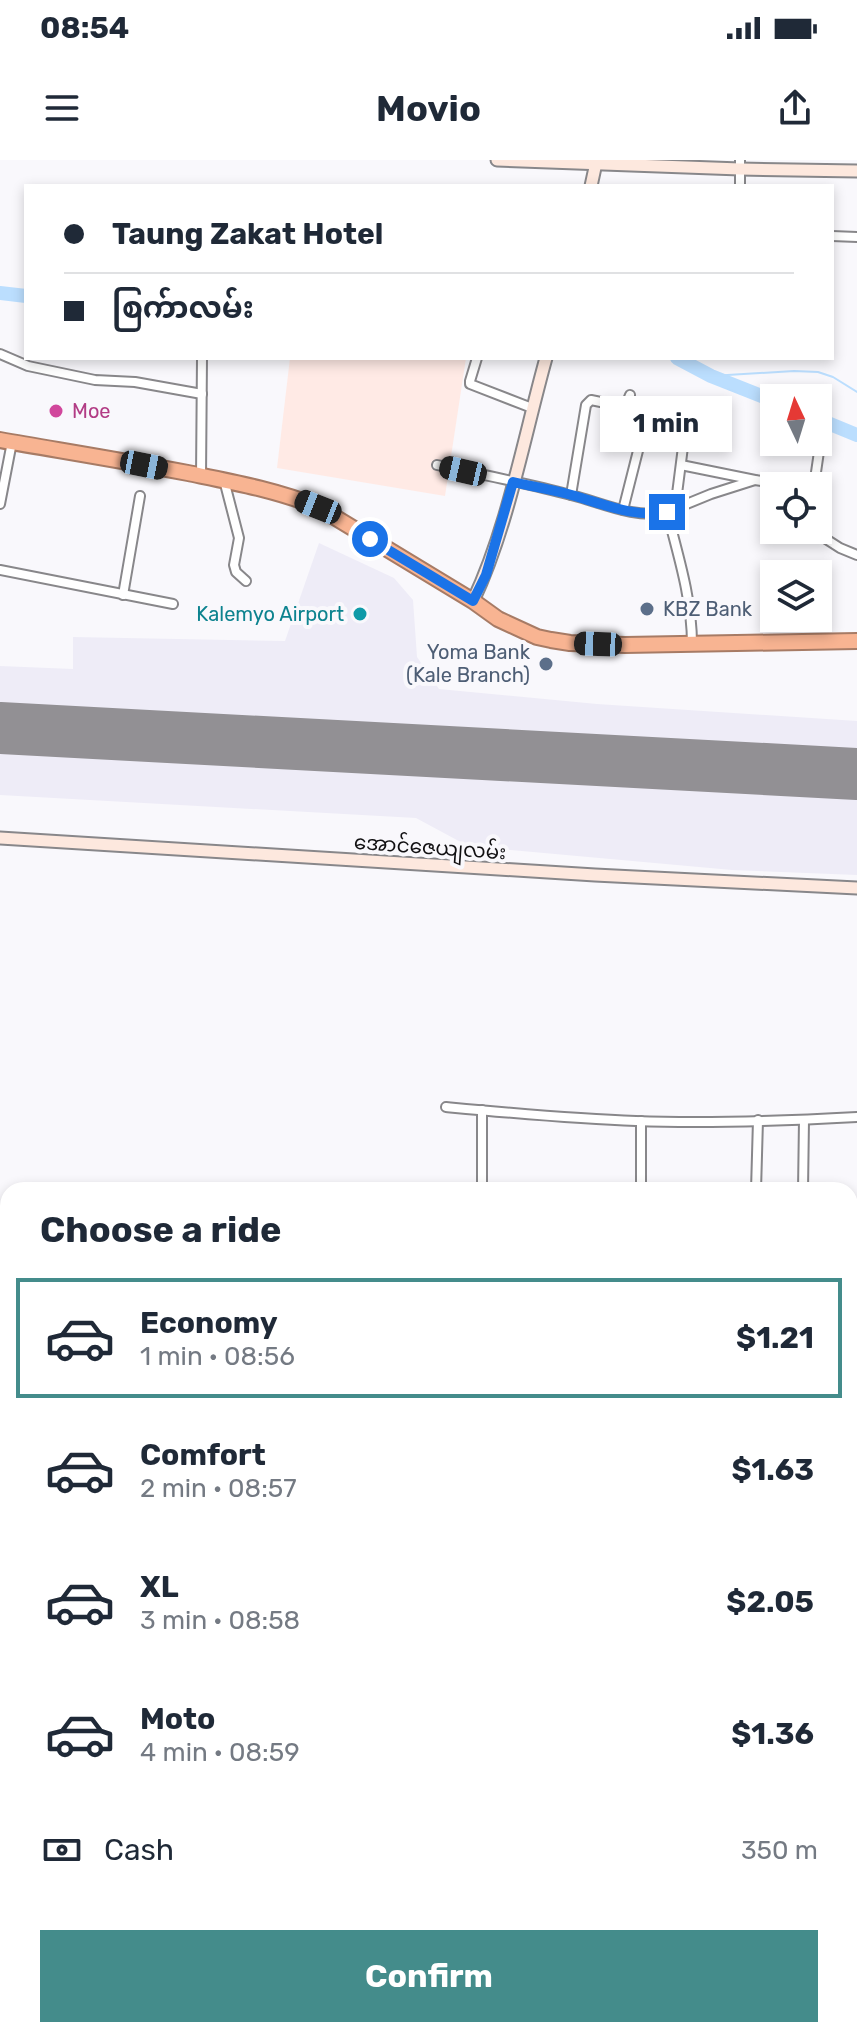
<!DOCTYPE html>
<meta charset="utf-8">
<style>
body{margin:0;font-family:Rubik,"Noto Sans Myanmar",sans-serif;background:#f6f6f7;color:#1f2937;height:100vh;display:flex;flex-direction:column;font-size:30px;white-space:nowrap}
*{box-sizing:border-box;margin:0}
p{font-size:26px;color:#747a83}
.icon{flex:none;width:44px;height:44px;fill:none;stroke:currentColor;stroke-width:2;stroke-linecap:round;stroke-linejoin:round}
.map{position:relative;flex:1;overflow:hidden}
.side{position:absolute;left:0px;top:1022px;width:858px;height:856px;display:flex;flex-direction:column;background:#fff;border-radius:24px 24px 0 0;box-shadow:0 4px 12px #0003}
.side>*{flex:none}
.guide{position:absolute;left:24px;top:24px;width:810px;height:176px;border-radius:0px;box-shadow:0 4px 12px #0003;display:grid;align-content:center;height:176px;padding:0 40px;background:#fff}
.needle{width:52px;rotate:356deg}
.tools{position:absolute;left:760px;top:224px;display:grid;gap:16px}
.tools a{display:grid;place-items:center;width:72px;height:72px;border-radius:0px;background:#fff;box-shadow:0 4px 12px #0003;font-size:40px}
.end{position:absolute;width:36px;height:36px;margin:-18px;border:10px solid #1a73e8;background:#fff;box-shadow:0 0 0 4px #fff}
.from{border-radius:50%}
.bubble{position:absolute;height:56px;border-radius:0px;background:#fff;box-shadow:0 4px 12px #0003;font-size:26px;font-weight:700;line-height:56px;text-align:center}
.car{position:absolute;width:24px;height:48px;margin:-24px -12px;border-radius:10px;box-shadow:0 0 6px 2px #0007;background:linear-gradient(#222 24%,#8ab4d8 0 40%,#222 0 76%,#8ab4d8 0 86%,#222 0)}
.guide b{display:flex;align-items:center;gap:28px;height:76px;font-size:30px}
.guide b+b{border-top:2px solid #e0e1e3}
.guide i{width:20px;height:20px;background:#1f2937}
ul{padding:0;list-style:none}
li{display:flex;align-items:center;gap:24px;height:120px;margin:0 16px 12px;padding:0 24px;border:4px solid transparent;border-radius:0px}
li div{flex:1}
li b{display:block;font-size:30px}
li em{font-style:normal;font-weight:700}
li.current{border-color:#448c8b}
li>.icon{width:72px;height:72px;stroke-width:1.5}
h2{padding:0 40px;font-size:36px;line-height:96px}
.pay{display:flex;align-items:center;gap:20px;height:88px;padding:0 40px;font-size:30px}
.pay p{margin-inline-start:auto}
.button{display:flex;gap:16px;margin-top:auto;padding:16px 40px}
.button a{flex:1;height:92px;border-radius:0px;background:#448c8b;color:#fff;font-size:32px;font-weight:700;line-height:92px;text-align:center}
.status{display:flex;justify-content:space-between;align-items:center;height:56px;padding:0 40px;background:#fff;direction:ltr}
.status svg{height:22px;fill:currentColor}
header{display:flex;justify-content:space-between;align-items:center;height:104px;padding:0 40px;background:#fff;font-size:36px;font-weight:700}
.map>svg:first-child{display:block}
.built{fill:#eeecf7}
.education{fill:#ffeae5}
.water{fill:#bbdefe}
.lines{fill:none;stroke-linecap:round;stroke-linejoin:round}
.stream{stroke:#bbdefe;stroke-width:2}
.river{stroke:#bbdefe;stroke-width:14}
.runway{stroke:#929094;stroke-width:52}
.street-casing{stroke:#88878a;stroke-width:12}
.secondary-casing{stroke:#88878a;stroke-width:15}
.highway-casing{stroke:#a77b65;stroke-width:18}
.street{stroke:#fff;stroke-width:8}
.secondary{stroke:#fde8de;stroke-width:11}
.highway{stroke:#f8b492;stroke-width:14}
.route{stroke:#1a73e8;stroke-width:10}
.hotel-dot{fill:#d1479c;stroke:#f9f8fc;stroke-width:3}
.service-dot{fill:#5c6f8a;stroke:#f9f8fc;stroke-width:3}
.culture-dot{fill:#0f9aa8;stroke:#f9f8fc;stroke-width:3}
.labels{text-anchor:middle;stroke-width:8;stroke-linejoin:round;paint-order:stroke}
.hotel-label{font-size:20px;fill:#b23c85;stroke:#f9f8fc;text-anchor:start}
.service-label{font-size:20px;fill:#4e5e75;stroke:#f9f8fc;text-anchor:start}
.culture-label{font-size:20px;fill:#0d838f;stroke:#f9f8fc;text-anchor:end}
.street-label{font-size:20px;fill:#111012;stroke:#f9f8fc}
</style>
<div class="status"><b>08:54</b><svg viewBox="0 0 49 12"><path d="M0 12V9h3v3zM5 12V6h3v6zM10 12V3h3v9zM15 12V0h3v12zM26 1h20v11H26zM47 4h2v5h-2z"/></svg></div>
<header><svg class="icon" aria-label="menu" viewBox="0 0 24 24"><path d="M4 6h16M4 12h16M4 18h16"/></svg>Movio<svg class="icon" aria-label="share" viewBox="0 0 24 24"><path d="M12 15V3M7 8l5-5 5 5M5 13v7h14v-7"/></svg></header>
<div class="map">
<svg width="857" height="1878" viewBox="0 0 857 1878">
<rect width="100%" height="100%" fill="#f9f8fc"/>
<!-- built -->
<polygon class="built" points="319,383 394,418 413,440 417,497 439,529 597,544 857,561 857,715 732,710 468,686 416,658 0,635 0,506 73,509 73,477 285,481"/>
<!-- education -->
<polygon class="education" points="290,198 466,198 445,336 277,308"/>
<!-- water -->
<polygon class="water" points="8,1143 8,1268 0,1266 0,1146"/>
<g class="lines">
<!-- stream -->
<g class="stream">
<polyline points="711,216 794,211 818,212 833,217 857,232"/>
<polyline points="0,1289 8,1293"/>
<polyline points="850,1305 857,1310"/>
<polyline points="0,1795 8,1795"/>
<polyline points="271,1870 282,1875 290,1870"/>
<polyline points="322,1870 324,1878"/>
</g>
<!-- river -->
<g class="river">
<polyline points="0,133 26,136"/>
<polyline points="677,198 711,216 774,241"/>
<polyline points="818,259 857,275"/>
</g>
<!-- runway -->
<polyline class="runway" points="0,568 857,614"/>
<defs>
<g id="street">
<polyline points="740,0 740,26"/>
<polyline points="832,76 857,77"/>
<polyline points="0,194 28,206 95,220 135,222 202,234"/>
<polyline points="477,198 470,221 470,224 532,248"/>
<path d="M437 305C482 315 527 323 571 335 603 343 633 359 667 352L674 342 677 334 685 271 680 265 654 262 643 263"/>
<polyline points="681,305 755,320 795,326"/>
<polyline points="201,316 202,198"/>
<polyline points="224,320 239,378 234,405 236,412 246,421"/>
<polyline points="814,326 823,264"/>
<polyline points="571,335 586,245 591,240 625,247"/>
<polyline points="0,344 12,282"/>
<polyline points="623,350 643,271 640,258 625,247 630,235"/>
<polyline points="812,370 840,388 857,395"/>
<polyline points="0,410 173,444"/>
<polyline points="123,435 140,336"/>
<path d="M692 484C692 439 678 395 667 352L711 334 755 320"/>
<path d="M446 947C510 953 573 959 636 961 709 964 784 961 857 957"/>
<polyline points="482,1030 482,950"/>
<polyline points="641,1030 641,961"/>
<polyline points="756,1030 758,960"/>
<polyline points="803,1030 804,960"/>
<polyline points="850,1067 857,1067"/>
<polyline points="850,1418 857,1417"/>
<polyline points="0,1475 8,1475"/>
<polyline points="850,1536 857,1536"/>
<polyline points="0,1567 8,1567"/>
<polyline points="850,1655 857,1655"/>
<polyline points="850,1742 857,1811"/>
<polyline points="0,1848 8,1849"/>
<polyline points="453,1870 454,1878"/>
<polyline points="723,1870 724,1878"/>
<polyline points="211,1878 221,1870"/>
</g>
<g id="secondary">
<polyline points="497,0 740,9 857,11"/>
<polyline points="591,26 596,3"/>
<path d="M473 441C508 367 524 277 546 198"/>
<polyline points="0,678 595,715 857,728"/>
</g>
<path id="highway" d="M0 280C63 291 125 301 188 313 232 322 276 330 318 347L473 441 498 459 537 477 551 480 570 483 625 485 857 481"/>
</defs>
<!-- street casing -->
<use href="#street" class="street-casing"/>
<!-- secondary casing -->
<use href="#secondary" class="secondary-casing"/>
<!-- highway casing -->
<use href="#highway" class="highway-casing"/>
<!-- street -->
<use href="#street" class="street"/>
<!-- secondary -->
<use href="#secondary" class="secondary"/>
<!-- highway -->
<use href="#highway" class="highway"/>
</g>
<g class="lines">
<!-- route -->
<path class="route" d="M370 379 473 441 486 415 513 322C534 327 555 330 575 336 606 345 635 358 667 352"/>
</g>
<!-- markers -->
<circle class="hotel-dot" cx="56" cy="251" r="8"/>
<g class="service-dot">
<circle cx="647" cy="449" r="8"/>
<circle cx="546" cy="504" r="8"/>
</g>
<circle class="culture-dot" cx="360" cy="454" r="8"/>
<g class="labels">
<!-- hotel labels -->
<g class="hotel-label">
<text x="72" y="258">Moe</text>
</g>
<!-- service labels -->
<g class="service-label">
<text x="663" y="456">KBZ Bank</text>
<text x="530" y="499" text-anchor="end">Yoma Bank<tspan x="530" dy="23">(Kale Branch)</tspan></text>
</g>
<!-- culture labels -->
<g class="culture-label">
<text x="344" y="461">Kalemyo Airport</text>
</g>
<!-- street labels -->
<g class="street-label">
<text transform="translate(430 687) rotate(4)" y="7">အောင်ဇေယျလမ်း</text>
</g>
</g>
</svg>
<div class="tools">
<a><svg class="needle" viewBox="-14 -14 28 28"><path d="M0-13l5 13h-10z" fill="#e53935"/><path d="M0 13l5-13h-10z" fill="#747a83"/></svg></a>
<a><svg class="icon" aria-label="locate" viewBox="0 0 24 24"><circle cx="12" cy="12" r="6"/><path d="M12 2v4M12 18v4M2 12h4M18 12h4"/></svg></a>
<a><svg class="icon" aria-label="layers" viewBox="0 0 24 24"><path d="M12 4l9 5-9 5-9-5zM3 14l9 5 9-5"/></svg></a>
</div>
<i class="end from" style="left:370px;top:379px"></i>
<i class="end" style="left:667px;top:352px"></i>
<div class="bubble" style="left:600px;top:236px;width:132px">1 min</div>
<i class="car" style="left:144px;top:305px;rotate:101deg"></i>
<i class="car" style="left:463px;top:311px;rotate:283deg"></i>
<i class="car" style="left:318px;top:347px;rotate:292deg"></i>
<i class="car" style="left:598px;top:484px;rotate:272deg"></i>
<div class="guide">
<b><i class="from"></i>Taung Zakat Hotel</b>
<b><i></i>စြက်ာလမ်း</b>
</div>
<section class="side">
<h2>Choose a ride</h2>
<ul>
<li class="current"><svg class="icon" aria-label="car" viewBox="0 0 24 24"><path d="M5 17H2v-5l4-1 3-4h7l3 4 3 1v5h-3M9 17h6M6 11h13"/><circle cx="7" cy="17" r="2"/><circle cx="17" cy="17" r="2"/></svg><div><b>Economy</b><p>1 min · 08:56</p></div><em>$1.21</em></li>
<li><svg class="icon" aria-label="car" viewBox="0 0 24 24"><path d="M5 17H2v-5l4-1 3-4h7l3 4 3 1v5h-3M9 17h6M6 11h13"/><circle cx="7" cy="17" r="2"/><circle cx="17" cy="17" r="2"/></svg><div><b>Comfort</b><p>2 min · 08:57</p></div><em>$1.63</em></li>
<li><svg class="icon" aria-label="car" viewBox="0 0 24 24"><path d="M5 17H2v-5l4-1 3-4h7l3 4 3 1v5h-3M9 17h6M6 11h13"/><circle cx="7" cy="17" r="2"/><circle cx="17" cy="17" r="2"/></svg><div><b>XL</b><p>3 min · 08:58</p></div><em>$2.05</em></li>
<li><svg class="icon" aria-label="car" viewBox="0 0 24 24"><path d="M5 17H2v-5l4-1 3-4h7l3 4 3 1v5h-3M9 17h6M6 11h13"/><circle cx="7" cy="17" r="2"/><circle cx="17" cy="17" r="2"/></svg><div><b>Moto</b><p>4 min · 08:59</p></div><em>$1.36</em></li>
</ul>
<div class="pay"><svg class="icon" aria-label="cash" viewBox="0 0 24 24"><path d="M3 7h18v10H3z"/><circle cx="12" cy="12" r="2"/></svg>Cash<p>350 m</p></div>
<div class="button"><a>Confirm</a></div>
</section>
</div>
